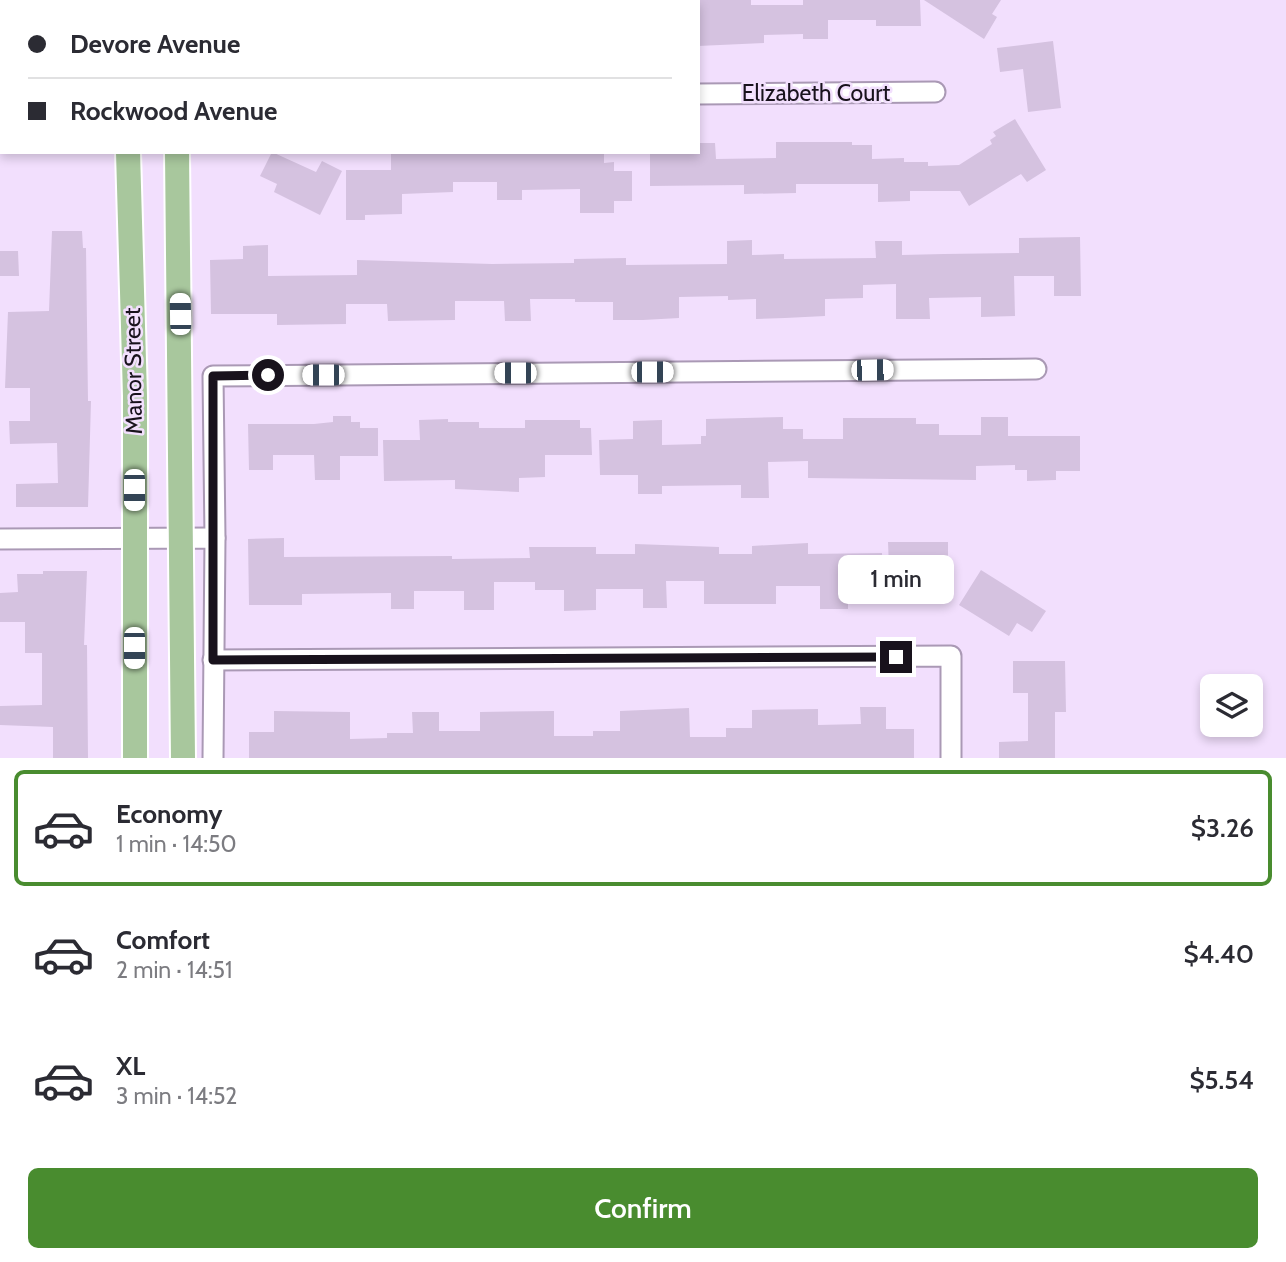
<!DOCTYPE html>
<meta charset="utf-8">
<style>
body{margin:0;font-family:Cabin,sans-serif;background:#f2f2f3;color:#2b2b33;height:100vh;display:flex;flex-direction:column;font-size:26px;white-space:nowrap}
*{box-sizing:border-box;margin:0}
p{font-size:23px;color:#7c7c81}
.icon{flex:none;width:38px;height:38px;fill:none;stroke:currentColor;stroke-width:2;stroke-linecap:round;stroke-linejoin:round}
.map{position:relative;height:758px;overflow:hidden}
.details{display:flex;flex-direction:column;background:#fff;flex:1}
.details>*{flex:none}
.banner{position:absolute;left:0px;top:0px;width:700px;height:154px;box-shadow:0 4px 10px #0003;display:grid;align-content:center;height:154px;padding:0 28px;background:#fff}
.tools{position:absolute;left:1200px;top:674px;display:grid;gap:14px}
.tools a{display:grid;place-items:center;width:63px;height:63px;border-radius:10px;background:#fff;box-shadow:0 4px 10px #0003;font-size:35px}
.end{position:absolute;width:32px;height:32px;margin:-16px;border:9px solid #18121c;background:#fff;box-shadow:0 0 0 4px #fff}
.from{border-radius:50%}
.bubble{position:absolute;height:49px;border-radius:10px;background:#fff;box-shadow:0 4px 10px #0003;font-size:23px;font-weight:600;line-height:49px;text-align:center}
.car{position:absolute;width:21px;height:42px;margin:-21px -10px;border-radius:9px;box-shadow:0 0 5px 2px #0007;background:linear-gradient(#fff 24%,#345 0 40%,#fff 0 76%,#345 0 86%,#fff 0)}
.banner b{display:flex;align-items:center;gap:24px;height:66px;font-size:26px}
.banner b+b{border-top:2px solid #e1e1e2}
.banner i{width:18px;height:18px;background:#2b2b33}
ul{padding:12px 0 0;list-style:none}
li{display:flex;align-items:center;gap:21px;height:116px;margin:0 14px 10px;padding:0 14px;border:4px solid transparent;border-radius:10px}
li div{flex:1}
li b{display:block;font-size:26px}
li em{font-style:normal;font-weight:600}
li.active{border-color:#498c2f}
li>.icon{width:63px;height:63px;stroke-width:1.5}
.button{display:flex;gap:14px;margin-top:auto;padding:14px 28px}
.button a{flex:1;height:80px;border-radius:10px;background:#498c2f;color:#fff;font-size:28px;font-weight:600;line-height:80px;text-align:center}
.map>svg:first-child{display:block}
.building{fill:#d5c2e0}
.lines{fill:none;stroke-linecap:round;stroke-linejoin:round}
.minor-casing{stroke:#aa99b5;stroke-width:23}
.major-casing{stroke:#fff;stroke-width:28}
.minor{stroke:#fff;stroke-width:19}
.major{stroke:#a8c79d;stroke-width:24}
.route{stroke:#18121c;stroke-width:9}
.labels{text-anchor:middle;stroke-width:5;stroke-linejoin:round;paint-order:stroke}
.street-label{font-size:23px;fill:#18121c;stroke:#f2dffd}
</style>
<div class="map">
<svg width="1286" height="758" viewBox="0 0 1286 758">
<rect width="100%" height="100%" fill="#f2dffd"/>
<!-- building -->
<g class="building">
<polygon points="698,0 751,0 751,5 803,5 803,0 920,0 921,26 876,26 876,20 828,20 828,39 803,39 803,34 764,35 764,43 698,46"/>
<polygon points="924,0 1001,0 992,14 997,17 984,39"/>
<polygon points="1053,41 1061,108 1028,112 1023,69 1000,72 997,48"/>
<polygon points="1015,119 1046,170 1027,182 1021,174 969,206 960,191 910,191 910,201 878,202 878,184 796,184 796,193 744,194 744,185 650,186 650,152 698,152 698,143 715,143 716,159 776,158 776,142 852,142 852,145 872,145 872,159 904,158 904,162 928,162 928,166 959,165 992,144 990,140 996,136 993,132"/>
<polygon points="272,152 316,172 322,161 342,171 320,215 274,192 277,184 260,176"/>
<polygon points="391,152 604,152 604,163 614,162 614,171 632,171 632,201 614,201 614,213 580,213 580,189 522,190 522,200 497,200 497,182 453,182 453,192 402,194 402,214 365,215 365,220 346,220 346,170 391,170"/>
<polygon points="52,231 82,231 83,248 86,248 88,401 91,401 88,507 16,507 16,484 58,483 57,443 10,444 9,421 30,421 30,388 5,388 8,312 49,311"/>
<polygon points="1080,237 1081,296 1054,296 1054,276 1014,276 1015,316 981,317 981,297 929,298 930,319 896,319 896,284 863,285 863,298 825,299 825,316 785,318 756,319 756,299 728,300 728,296 679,297 679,318 643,320 613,320 613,302 575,302 575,299 530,299 531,321 505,321 504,301 455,301 455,320 388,321 387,304 346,304 346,324 277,325 277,314 211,314 210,260 243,259 243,246 268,245 268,276 357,275 357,260 492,264 574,263 574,259 626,258 626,265 727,264 727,241 752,240 752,255 784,254 784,259 876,258 875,241 902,241 902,255 944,254 1019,253 1019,238"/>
<polygon points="0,251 18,251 19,276 0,276"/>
<polygon points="333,416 351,416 351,422 360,422 360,428 378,428 378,456 340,456 340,480 315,480 314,455 273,455 273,470 249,470 248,424 314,424 333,422"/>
<polygon points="783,417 783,429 803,429 803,439 843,439 843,418 916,418 916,424 939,424 939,435 981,435 981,417 1008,417 1008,436 1080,436 1080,471 1056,471 1056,480 1027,481 1027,470 1015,470 1015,465 976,466 976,480 808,478 808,461 768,462 769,498 741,498 741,485 662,486 662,494 638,494 638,475 600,475 599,440 633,439 633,421 662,420 662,445 701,444 701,436 706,436 706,419"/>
<polygon points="448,419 448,422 479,422 479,428 525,428 525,420 580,420 580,428 591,428 592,455 545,455 545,477 519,478 519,492 455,489 455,480 384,481 383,440 420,440 419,420"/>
<polygon points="284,538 284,557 452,556 452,559 530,558 529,547 596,547 596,554 635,554 635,544 719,547 719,554 752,554 752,546 808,543 808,554 882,553 883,587 848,588 848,609 820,609 820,586 776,586 776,604 704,604 704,581 666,581 667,608 643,608 643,589 596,589 596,610 564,611 564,590 535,590 535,582 494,582 494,610 464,610 464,591 414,591 414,609 391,609 391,593 302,594 302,605 249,605 248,539"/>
<polygon points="888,542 948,542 948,594 916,594 915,568 889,568"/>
<polygon points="981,570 1046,611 1032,632 1017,623 1009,636 959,605"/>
<polygon points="43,571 87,571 84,645 87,645 88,758 53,758 53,727 0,725 0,706 42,705 42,653 25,653 25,622 0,622 0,593 18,592 17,574 43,574"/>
<polygon points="1013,661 1065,661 1066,712 1055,712 1055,758 999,758 999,742 1028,741 1028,693 1013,693"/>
<polygon points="860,707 886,707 886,729 914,729 914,758 249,758 249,732 274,732 274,711 350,712 350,739 387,738 387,733 413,733 412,712 439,712 439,731 480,731 480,712 554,711 554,736 593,736 593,731 620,731 620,711 689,708 690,737 726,737 726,728 752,728 752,710 818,709 818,725 861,724"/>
</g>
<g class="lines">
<defs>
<g id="minor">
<polyline points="638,0 638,2"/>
<polyline points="698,94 935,92"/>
<polyline points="215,538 213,376 1036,369"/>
<polyline points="0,539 215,538 213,758"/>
<polyline points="213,660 951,656 951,758"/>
</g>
<g id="major">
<polyline points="123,0 123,2"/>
<polyline points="174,0 174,2"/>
<polyline points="128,152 135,396 135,758"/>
<polyline points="177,152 183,758"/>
</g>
</defs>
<!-- minor casing -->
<use href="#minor" class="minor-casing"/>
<!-- major casing -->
<use href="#major" class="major-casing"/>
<!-- minor -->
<use href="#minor" class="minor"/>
<!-- major -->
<use href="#major" class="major"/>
</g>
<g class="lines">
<!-- route -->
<polyline class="route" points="268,375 213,376 213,660 896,657"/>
</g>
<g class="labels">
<!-- street labels -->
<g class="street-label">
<text x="816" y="101">Elizabeth Court</text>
<text transform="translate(133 371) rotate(-91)" y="8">Manor Street</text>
</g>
</g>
</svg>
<div class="tools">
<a><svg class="icon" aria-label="layers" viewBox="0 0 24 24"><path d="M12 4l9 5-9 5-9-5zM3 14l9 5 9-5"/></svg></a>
</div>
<i class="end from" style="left:268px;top:375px"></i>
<i class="end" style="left:896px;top:657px"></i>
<div class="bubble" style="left:838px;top:555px;width:116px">1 min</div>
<i class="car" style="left:180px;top:314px;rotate:359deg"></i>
<i class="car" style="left:872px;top:370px;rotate:89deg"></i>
<i class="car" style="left:652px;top:372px;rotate:90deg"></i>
<i class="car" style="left:515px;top:373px;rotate:270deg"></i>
<i class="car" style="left:323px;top:375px;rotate:270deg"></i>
<i class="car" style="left:134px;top:490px;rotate:180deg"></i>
<i class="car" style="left:134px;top:648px;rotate:180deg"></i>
<div class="banner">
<b><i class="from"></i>Devore Avenue</b>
<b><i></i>Rockwood Avenue</b>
</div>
</div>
<section class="details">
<ul>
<li class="active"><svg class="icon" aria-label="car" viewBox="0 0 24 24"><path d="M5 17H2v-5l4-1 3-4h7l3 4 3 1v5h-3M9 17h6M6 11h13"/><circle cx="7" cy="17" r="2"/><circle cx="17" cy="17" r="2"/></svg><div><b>Economy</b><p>1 min · 14:50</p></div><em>$3.26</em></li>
<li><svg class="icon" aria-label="car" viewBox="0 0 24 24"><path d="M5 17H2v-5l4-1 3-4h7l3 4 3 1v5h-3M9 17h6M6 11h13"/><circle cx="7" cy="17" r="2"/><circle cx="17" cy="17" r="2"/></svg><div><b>Comfort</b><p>2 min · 14:51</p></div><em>$4.40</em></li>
<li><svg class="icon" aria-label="car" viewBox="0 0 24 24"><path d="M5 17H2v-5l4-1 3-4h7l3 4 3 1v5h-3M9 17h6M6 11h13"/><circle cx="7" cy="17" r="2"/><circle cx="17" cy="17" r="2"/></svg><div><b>XL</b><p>3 min · 14:52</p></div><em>$5.54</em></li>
</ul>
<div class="button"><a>Confirm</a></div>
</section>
